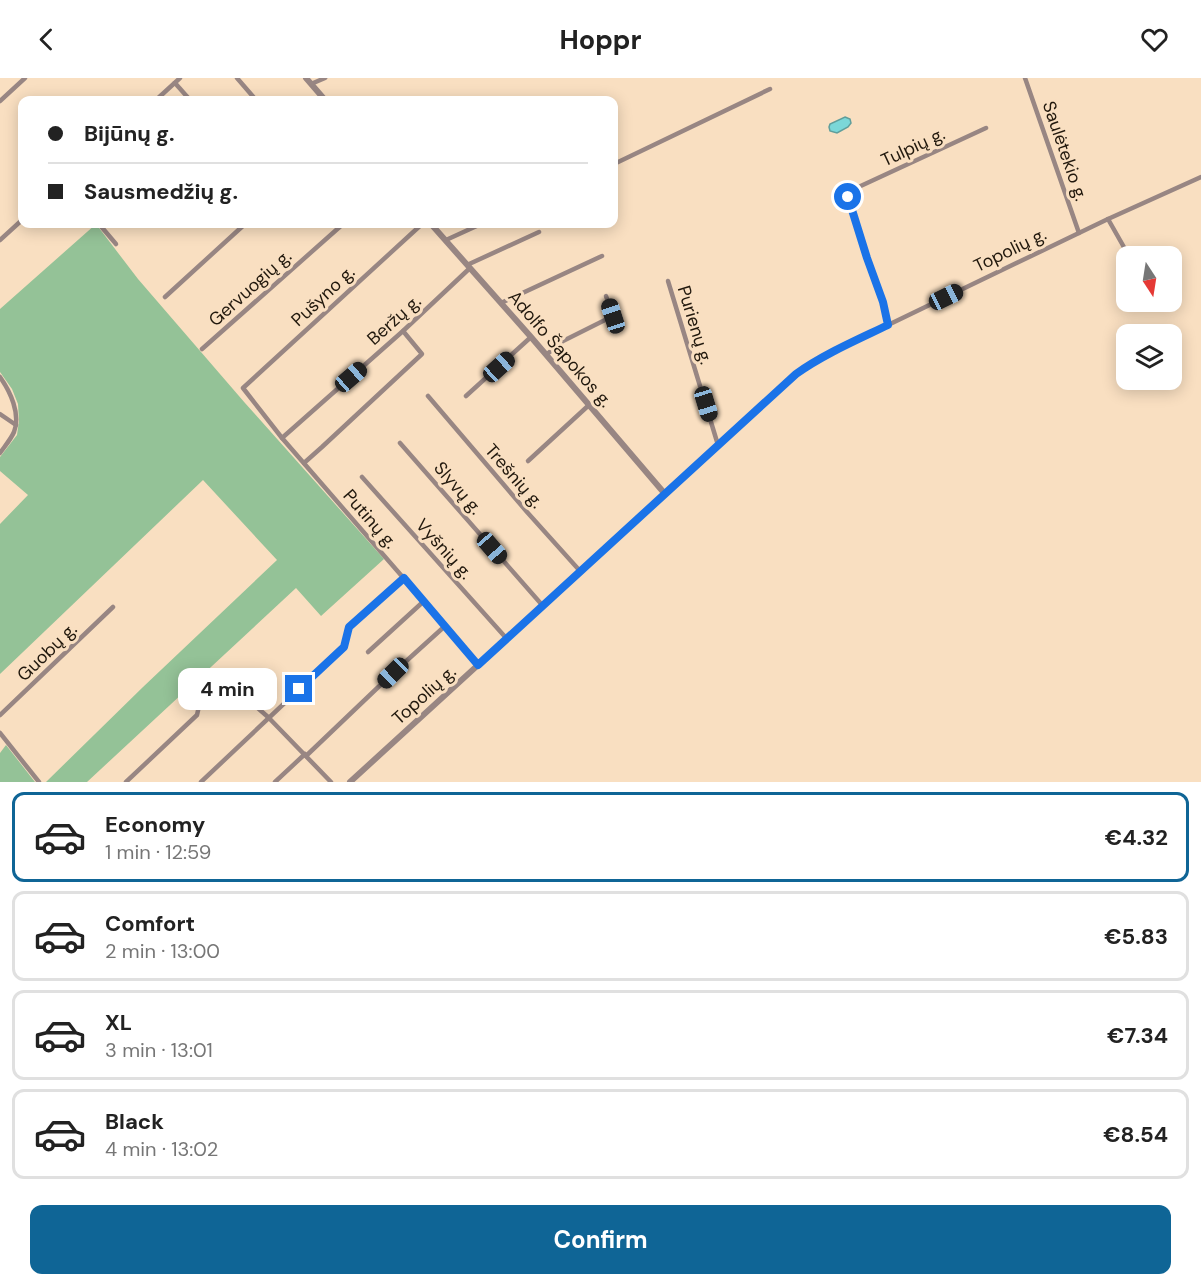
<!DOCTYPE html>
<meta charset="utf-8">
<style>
body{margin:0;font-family:"DM Sans",sans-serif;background:#f6f6f6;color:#222;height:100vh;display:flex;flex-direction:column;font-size:22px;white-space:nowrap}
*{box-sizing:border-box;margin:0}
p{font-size:20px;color:#767676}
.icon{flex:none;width:33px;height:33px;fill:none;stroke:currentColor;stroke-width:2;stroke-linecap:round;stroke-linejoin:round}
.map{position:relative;height:704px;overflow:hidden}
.panel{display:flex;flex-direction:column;background:#fff;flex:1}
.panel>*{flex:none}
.top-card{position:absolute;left:18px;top:18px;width:600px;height:132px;border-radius:12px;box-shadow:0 3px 15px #0003;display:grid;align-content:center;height:132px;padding:0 30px;background:#fff}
.needle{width:39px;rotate:168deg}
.fabs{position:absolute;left:1116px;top:168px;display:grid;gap:12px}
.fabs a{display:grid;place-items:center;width:66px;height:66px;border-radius:12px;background:#fff;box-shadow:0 3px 15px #0003;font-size:30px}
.end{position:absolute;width:27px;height:27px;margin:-14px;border:8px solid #1a73e8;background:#fff;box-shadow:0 0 0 3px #fff}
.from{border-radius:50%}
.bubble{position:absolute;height:42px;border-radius:12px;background:#fff;box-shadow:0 3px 15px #0003;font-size:20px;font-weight:700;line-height:42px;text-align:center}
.car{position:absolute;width:18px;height:36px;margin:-18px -9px;border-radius:8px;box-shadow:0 0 4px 2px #0007;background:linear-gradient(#222 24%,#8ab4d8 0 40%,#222 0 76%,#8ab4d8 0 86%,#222 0)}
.top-card b{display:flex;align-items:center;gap:21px;height:57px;font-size:22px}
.top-card b+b{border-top:2px solid #e0e0e0}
.top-card i{width:15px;height:15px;background:#222}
ul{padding:10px 0 0;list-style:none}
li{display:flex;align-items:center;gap:18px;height:90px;margin:0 12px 9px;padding:0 18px;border:3px solid #e0e0e0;border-radius:12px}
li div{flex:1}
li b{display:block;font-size:22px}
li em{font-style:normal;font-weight:700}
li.active{border-color:#0f6596}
li>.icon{width:54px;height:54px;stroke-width:1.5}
.action{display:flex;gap:12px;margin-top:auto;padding:12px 30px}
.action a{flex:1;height:69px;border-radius:12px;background:#0f6596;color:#fff;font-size:24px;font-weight:700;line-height:69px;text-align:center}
header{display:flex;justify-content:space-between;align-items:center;height:78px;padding:0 30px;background:#fff;font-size:27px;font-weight:700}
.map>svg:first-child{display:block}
.green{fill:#94c297}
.water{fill:#7bd7d8;stroke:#609e9b;stroke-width:1.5}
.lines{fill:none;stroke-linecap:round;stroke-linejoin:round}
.minor{stroke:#988683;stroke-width:4.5}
.tertiary{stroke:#988683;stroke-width:6}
.route{stroke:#1a73e8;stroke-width:8}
.labels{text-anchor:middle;stroke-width:6;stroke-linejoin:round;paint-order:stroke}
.street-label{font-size:18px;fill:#21180d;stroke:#f9dfc1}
</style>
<header><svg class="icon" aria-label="back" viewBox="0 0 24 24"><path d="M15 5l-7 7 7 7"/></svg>Hoppr<svg class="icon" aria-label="heart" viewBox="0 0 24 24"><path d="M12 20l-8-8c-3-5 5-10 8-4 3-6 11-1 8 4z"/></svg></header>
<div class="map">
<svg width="1201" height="704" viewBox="0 0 1201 704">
<rect width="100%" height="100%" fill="#f9dfc1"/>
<!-- green -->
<g class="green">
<polygon points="96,146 138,201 245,325 384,481 321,538 296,510 87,704 46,704 143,609 277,482 203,402 0,596 0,446 28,417 0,393 0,379 17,357 19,343 18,326 12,311 0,294 0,231"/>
<polygon points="6,667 35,704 0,704 0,675"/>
</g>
<!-- water -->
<polygon class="water" points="845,39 850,41 851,45 848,49 837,55 830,53 829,49 830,46"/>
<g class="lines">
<!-- minor -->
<g class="minor">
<polyline points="237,0 256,22"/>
<polyline points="1025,0 1079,155"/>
<polyline points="175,5 190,22"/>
<polyline points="311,6 325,0"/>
<polyline points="156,22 180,0"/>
<polyline points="0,23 25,0"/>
<polyline points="614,86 770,11"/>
<polyline points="1108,141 1129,178"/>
<polyline points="99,146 116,166"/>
<polyline points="422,146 243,310 282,360 479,587"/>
<polyline points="0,162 22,142"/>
<polyline points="446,162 481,146"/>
<polyline points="467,187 539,154"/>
<polyline points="668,203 718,367"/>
<polyline points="165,219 245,146"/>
<polyline points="501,225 602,178"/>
<polyline points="888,247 883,224 867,180 848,119 852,112 986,50"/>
<polyline points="202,271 343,146"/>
<polyline points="546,277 563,263 613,238 606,218"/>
<path d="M0 299C10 313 21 336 14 354 11 361 5 368 0 375"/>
<polyline points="428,318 527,434 580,493"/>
<polyline points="466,318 531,259"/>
<polyline points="0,336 16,347"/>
<polyline points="282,360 403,253 470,190"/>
<polyline points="400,365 543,528"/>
<polyline points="528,383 589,327"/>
<polyline points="304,385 322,369 422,276 403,253"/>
<polyline points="362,399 507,561"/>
<polyline points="665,416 775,315 810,286 888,247 1108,141 1201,99"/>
<polyline points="368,574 424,523"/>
<polyline points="0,637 113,529"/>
<polyline points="0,655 39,704"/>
<polyline points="306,678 393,595 445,548"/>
<polyline points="126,704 197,637 199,628 226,602 268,639 331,704"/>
<polyline points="201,704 344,569 349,549 404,500"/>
<polyline points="275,704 305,676"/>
</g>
<!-- tertiary -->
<g class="tertiary">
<polyline points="306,0 325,22"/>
<polyline points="350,704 665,416 531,259 431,146"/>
</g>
</g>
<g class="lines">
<!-- route -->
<path class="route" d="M299 611 344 569 349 549 404 500 478 587 796 296C824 276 857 262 888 247L883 224 867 180 848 119"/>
</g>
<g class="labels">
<!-- street labels -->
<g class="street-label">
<text transform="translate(913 69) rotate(-25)" y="6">Tulpių g.</text>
<text transform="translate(1065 73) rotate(71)" y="6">Saulėtekio g.</text>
<text transform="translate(1010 172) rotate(-26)" y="6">Topolių g.</text>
<text transform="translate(250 210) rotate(-42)" y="6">Gervuogių g.</text>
<text transform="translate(323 218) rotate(-43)" y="6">Pušyno g.</text>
<text transform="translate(394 242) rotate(-42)" y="6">Beržų g.</text>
<text transform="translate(695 247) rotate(73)" y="6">Purienų g.</text>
<text transform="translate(560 271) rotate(49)" y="6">Adolfo Šapokos g.</text>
<text transform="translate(514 398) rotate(49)" y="6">Trešnių g.</text>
<text transform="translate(458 410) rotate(49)" y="6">Slyvų g.</text>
<text transform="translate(370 441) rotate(49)" y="6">Putinų g.</text>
<text transform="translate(444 471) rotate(48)" y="6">Vyšnių g.</text>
<text transform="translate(47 574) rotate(-44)" y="6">Guobų g.</text>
<text transform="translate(424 617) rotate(-42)" y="6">Topolių g.</text>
</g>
</g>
</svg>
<div class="fabs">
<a><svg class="needle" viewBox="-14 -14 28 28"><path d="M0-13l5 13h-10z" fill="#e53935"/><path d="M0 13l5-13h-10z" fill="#767676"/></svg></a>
<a><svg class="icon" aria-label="layers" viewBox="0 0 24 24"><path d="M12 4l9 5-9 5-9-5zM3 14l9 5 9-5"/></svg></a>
</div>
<i class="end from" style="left:848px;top:119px"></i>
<i class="end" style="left:299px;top:611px"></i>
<div class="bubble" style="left:178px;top:590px;width:99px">4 min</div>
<i class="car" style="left:946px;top:219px;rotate:64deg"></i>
<i class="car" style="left:613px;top:238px;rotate:342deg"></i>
<i class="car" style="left:499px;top:289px;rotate:48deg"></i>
<i class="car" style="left:351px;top:299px;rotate:49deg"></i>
<i class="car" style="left:706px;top:326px;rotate:163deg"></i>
<i class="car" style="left:492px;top:470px;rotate:139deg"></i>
<i class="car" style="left:393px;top:595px;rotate:226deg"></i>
<div class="top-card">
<b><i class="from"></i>Bijūnų g.</b>
<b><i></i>Sausmedžių g.</b>
</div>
</div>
<section class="panel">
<ul>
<li class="active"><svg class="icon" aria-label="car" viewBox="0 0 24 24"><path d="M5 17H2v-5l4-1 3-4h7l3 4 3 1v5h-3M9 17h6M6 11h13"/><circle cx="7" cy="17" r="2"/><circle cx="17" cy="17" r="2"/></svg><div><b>Economy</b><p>1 min · 12:59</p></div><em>€4.32</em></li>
<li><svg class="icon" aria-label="car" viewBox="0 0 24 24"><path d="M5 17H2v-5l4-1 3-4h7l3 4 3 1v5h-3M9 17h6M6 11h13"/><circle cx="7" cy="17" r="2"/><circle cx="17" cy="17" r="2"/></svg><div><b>Comfort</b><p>2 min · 13:00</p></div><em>€5.83</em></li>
<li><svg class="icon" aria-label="car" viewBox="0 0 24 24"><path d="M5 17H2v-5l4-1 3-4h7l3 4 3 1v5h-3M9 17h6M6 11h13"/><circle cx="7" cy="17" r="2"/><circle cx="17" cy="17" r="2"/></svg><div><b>XL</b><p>3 min · 13:01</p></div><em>€7.34</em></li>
<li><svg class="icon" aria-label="car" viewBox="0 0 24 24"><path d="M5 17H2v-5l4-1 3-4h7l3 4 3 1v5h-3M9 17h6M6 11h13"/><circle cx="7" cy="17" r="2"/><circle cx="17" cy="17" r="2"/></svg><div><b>Black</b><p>4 min · 13:02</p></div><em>€8.54</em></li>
</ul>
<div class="action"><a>Confirm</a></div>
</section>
